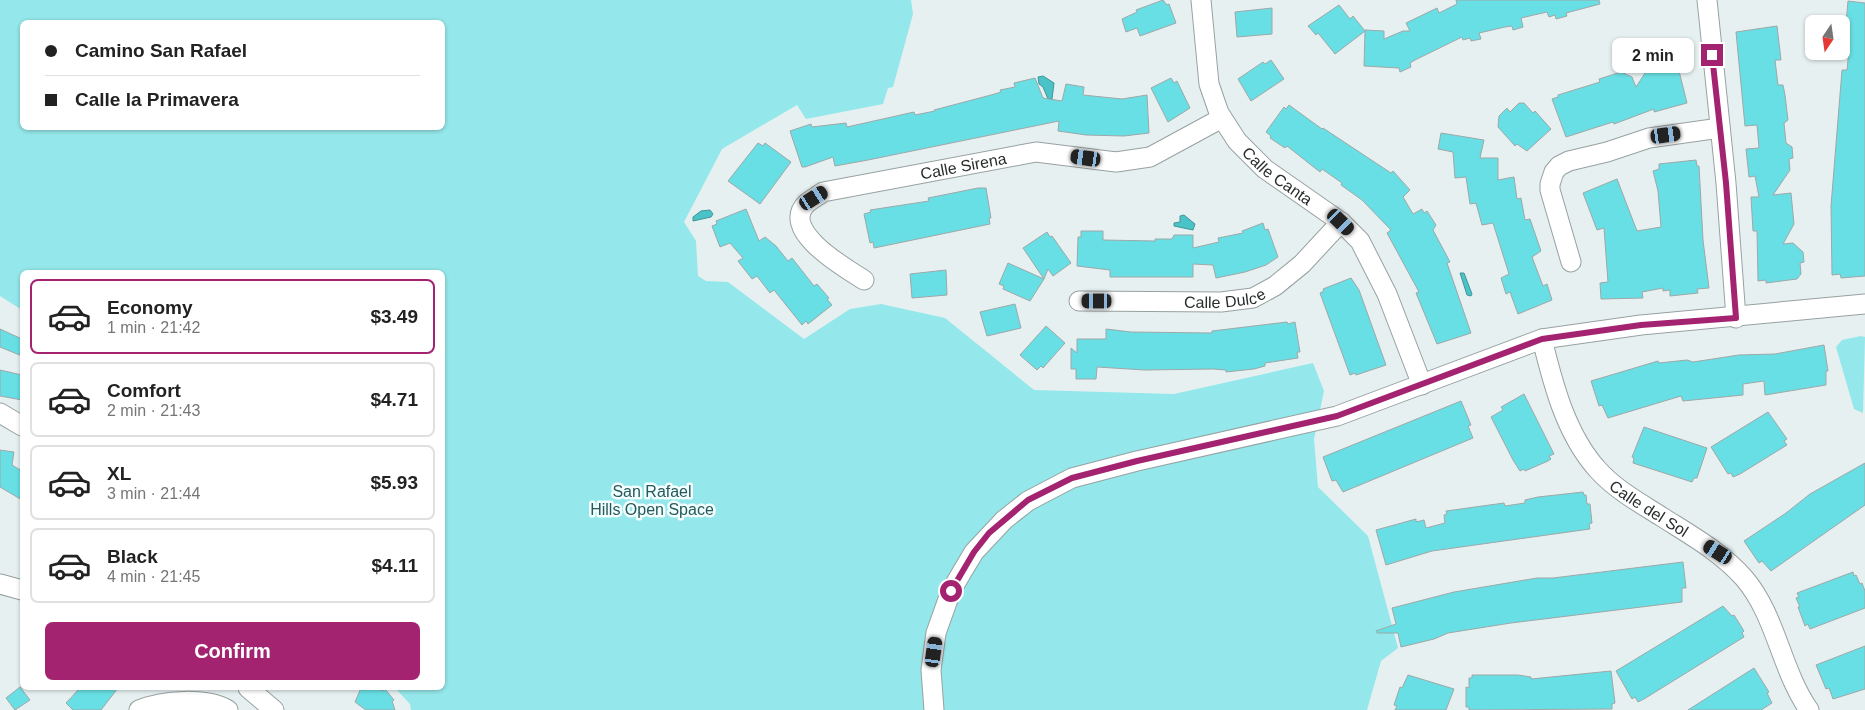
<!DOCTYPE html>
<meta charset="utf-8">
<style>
body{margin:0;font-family:Helvetica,sans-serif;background:#f2f2f2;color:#222;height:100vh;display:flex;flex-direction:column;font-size:19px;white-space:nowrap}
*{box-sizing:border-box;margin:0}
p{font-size:16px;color:#767676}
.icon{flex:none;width:28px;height:28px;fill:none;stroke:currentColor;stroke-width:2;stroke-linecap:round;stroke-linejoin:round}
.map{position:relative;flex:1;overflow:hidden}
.sheet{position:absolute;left:20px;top:270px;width:425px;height:420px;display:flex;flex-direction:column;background:#fff;border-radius:8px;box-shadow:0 1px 4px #0004}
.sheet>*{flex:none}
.hud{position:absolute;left:20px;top:20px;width:425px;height:110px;border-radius:8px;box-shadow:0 1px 4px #0004;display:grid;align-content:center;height:110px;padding:0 25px;background:#fff}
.needle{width:32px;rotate:193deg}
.controls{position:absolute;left:1805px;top:15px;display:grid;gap:10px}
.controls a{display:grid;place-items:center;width:45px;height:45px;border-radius:8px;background:#fff;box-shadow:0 1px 4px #0004;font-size:25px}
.end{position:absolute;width:22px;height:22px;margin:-11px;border:6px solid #a42371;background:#fff;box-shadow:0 0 0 2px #fff}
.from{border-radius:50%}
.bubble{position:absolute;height:35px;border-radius:8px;background:#fff;box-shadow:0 1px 4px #0004;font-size:16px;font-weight:700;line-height:35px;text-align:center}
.car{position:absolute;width:15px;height:30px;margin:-15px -8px;border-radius:6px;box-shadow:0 0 4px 1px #0007;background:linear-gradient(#222 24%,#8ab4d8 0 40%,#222 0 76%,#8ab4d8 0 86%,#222 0)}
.hud b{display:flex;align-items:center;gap:18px;height:48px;font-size:19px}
.hud b+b{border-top:1px solid #e0e0e0}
.hud i{width:12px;height:12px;background:#222}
ul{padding:9px 0 0;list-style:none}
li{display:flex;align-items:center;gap:15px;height:75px;margin:0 10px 8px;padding:0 15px;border:2px solid #e0e0e0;border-radius:8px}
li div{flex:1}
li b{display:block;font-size:19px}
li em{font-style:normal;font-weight:700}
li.current{border-color:#a42371}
li>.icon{width:45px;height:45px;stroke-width:1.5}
.button{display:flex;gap:10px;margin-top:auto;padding:10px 25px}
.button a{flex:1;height:58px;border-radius:8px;background:#a42371;color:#fff;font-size:20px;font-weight:700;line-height:58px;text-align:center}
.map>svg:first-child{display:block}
.green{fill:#94e7ea;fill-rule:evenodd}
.water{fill:#49c3c8;stroke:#3f9699}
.building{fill:#68dfe4;stroke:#9ea8a8}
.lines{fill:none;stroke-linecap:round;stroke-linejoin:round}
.minor-casing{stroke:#98a1a1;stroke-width:21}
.minor{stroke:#fff;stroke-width:19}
.route{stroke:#a42371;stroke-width:6}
.labels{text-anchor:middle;stroke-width:5;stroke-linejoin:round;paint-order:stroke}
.street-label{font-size:16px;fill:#282c2c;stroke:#f3fefe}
.park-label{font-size:16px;fill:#26595b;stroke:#f3fefe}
</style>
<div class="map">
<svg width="1865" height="710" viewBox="0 0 1865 710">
<rect width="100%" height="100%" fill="#e6f0f1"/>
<!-- green -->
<g class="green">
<path d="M0 0H911L913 14 893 87 888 88 883 104 806 119 797 105 722 149 684 222 696 241 698 276 706 281 728 282 804 339 850 309 881 304 945 318 1034 390 1174 394 1313 363 1324 391 1314 439 1318 487 1368 536 1398 648 1381 661 1367 710H411L410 704 395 688H442V272H22V310L0 296ZM22 22H442V128H22Z"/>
<polygon points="1861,336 1865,337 1863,413 1854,409 1836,347 1842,340"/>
</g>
<!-- water -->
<g class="water">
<polygon points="1043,76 1054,83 1052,99 1048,99 1043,87 1039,84 1038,77"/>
<polygon points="710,210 713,214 711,217 693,221 693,217 701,211"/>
<polygon points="1184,215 1195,224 1193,230 1174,226 1174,223 1180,222 1180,216"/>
<polygon points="1460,273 1464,273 1472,294 1471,296 1467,295"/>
</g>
<!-- building -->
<g class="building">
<polygon points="1163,0 1167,5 1169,4 1176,23 1140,36 1137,28 1126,32 1122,19 1137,12 1136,10"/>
<polygon points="1456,0 1599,0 1600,4 1566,13 1567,16 1556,19 1555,15 1549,17 1547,12 1521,18 1523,27 1513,30 1512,26 1505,27 1479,33 1481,39 1471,41 1470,38 1463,40 1462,37 1415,60 1410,63 1411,67 1400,72 1399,68 1364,66 1365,30 1384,31 1384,39 1403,31 1410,31 1406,23 1437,8 1439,13 1457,4"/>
<polygon points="1848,1 1865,3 1865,276 1841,278 1840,274 1832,275 1831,206 1842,70 1847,70 1849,49 1841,48 1841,34 1845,34"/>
<polygon points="1339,5 1350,19 1353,16 1365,31 1335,54 1318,33 1316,35 1308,26"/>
<polygon points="1272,8 1272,34 1237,37 1235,12"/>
<polygon points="1777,26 1781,60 1775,60 1778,85 1783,85 1785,95 1788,120 1784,123 1786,143 1792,147 1793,158 1789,159 1790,170 1773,195 1791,193 1794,224 1783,244 1793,243 1803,252 1804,262 1800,263 1801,274 1797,279 1766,283 1766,280 1758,281 1757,231 1753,231 1751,197 1759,197 1755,176 1749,177 1746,149 1759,148 1757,125 1745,126 1736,32"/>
<polygon points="1271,60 1284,79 1251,101 1238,79 1263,62 1265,64"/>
<polygon points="1677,63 1687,103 1654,112 1654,109 1614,124 1613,122 1566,137 1552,99 1558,97 1558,95 1600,82 1599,79 1621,72 1632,77 1636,87 1647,70"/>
<polygon points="1035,78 1043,98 1062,101 1066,84 1084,87 1083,95 1122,99 1147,95 1149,133 1124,136 1086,135 1058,131 1059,121 868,160 835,166 833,157 805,167 802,167 790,131 811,124 812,127 846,123 847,127 914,112 915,115 935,111 934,110 991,95 1001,92 1000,90 1015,87 1014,83"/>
<polygon points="1171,78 1174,83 1177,81 1190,108 1168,122 1151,88"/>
<polygon points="1519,103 1524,103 1533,113 1535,111 1551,129 1527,151 1517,144 1515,146 1498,127 1499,116 1507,108 1510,112"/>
<polygon points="1289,105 1322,129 1323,128 1391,173 1393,171 1410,190 1403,197 1413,214 1422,209 1424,213 1427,211 1436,225 1433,230 1450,262 1447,263 1471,333 1437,344 1416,293 1419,292 1387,233 1391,230 1362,200 1341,185 1342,183 1322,169 1320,172 1287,146 1285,148 1270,138 1271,136 1266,132 1284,107 1286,109"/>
<polygon points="1441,133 1484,140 1480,158 1498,158 1498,180 1514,177 1517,199 1521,198 1525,220 1530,219 1541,251 1532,257 1543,286 1547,284 1552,300 1518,314 1510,292 1506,294 1501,278 1509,274 1493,223 1482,225 1476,203 1470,204 1466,177 1455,178 1453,152 1438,149"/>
<polygon points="758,143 763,146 765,143 791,162 760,204 728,181"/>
<polygon points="1696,160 1697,166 1699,166 1703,240 1709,288 1697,289 1698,293 1670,296 1670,290 1663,291 1663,288 1642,292 1643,298 1601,299 1600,283 1608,282 1604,228 1597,230 1583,193 1617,179 1637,231 1661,227 1658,191 1653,171 1659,169 1659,164"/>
<polygon points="978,188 986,188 991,218 989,218 990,224 874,248 873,242 870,243 864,214 871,212 870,210 929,201 928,198"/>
<polygon points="746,209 759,241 765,237 776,246 788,261 792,258 814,286 817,284 829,298 827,299 832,305 808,324 806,321 802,325 774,290 770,293 757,276 752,279 738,261 743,258 730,243 720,247 712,226 717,224 716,221"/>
<polygon points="1263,223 1265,230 1268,229 1278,257 1266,265 1245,272 1216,278 1213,265 1193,264 1193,277 1110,277 1110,270 1077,266 1078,237 1081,237 1081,231 1103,231 1103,240 1155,241 1155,239 1172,239 1174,235 1193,235 1193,248 1219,242 1218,238 1243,233 1242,231"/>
<polygon points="1047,232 1050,237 1052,236 1071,263 1053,276 1048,269 1044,279 1023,248"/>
<polygon points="1008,263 1044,279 1030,301 1003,289 1004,286 999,284"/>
<polygon points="946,270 947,295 912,298 910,274"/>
<polygon points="1351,278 1359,290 1386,365 1356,375 1355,373 1350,375 1320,293 1324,291 1323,289"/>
<polygon points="1015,304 1021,328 987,336 980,312"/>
<polygon points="1287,322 1288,324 1295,322 1300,352 1297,352 1298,358 1265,363 1265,366 1254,369 1226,372 1226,370 1213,369 1145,370 1097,367 1096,379 1076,379 1076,369 1071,369 1071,348 1077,353 1077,339 1106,339 1106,329 1131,332 1212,333 1212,331"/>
<polygon points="1046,326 1065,343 1043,368 1041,366 1037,370 1020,355"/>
<polygon points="0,329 22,339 22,356 0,347"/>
<polygon points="1824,345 1828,371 1826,371 1826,385 1765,395 1764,381 1743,384 1743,395 1683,401 1681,396 1608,418 1602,405 1599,406 1591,381 1658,361 1659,363 1687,360 1693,362 1739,355 1775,354"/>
<polygon points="0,370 22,375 22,400 0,396"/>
<polygon points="1524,394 1554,454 1549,456 1551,459 1548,461 1525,471 1524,469 1520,471 1513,460 1491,417 1503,410 1501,407"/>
<polygon points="1461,401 1471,425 1468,426 1473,438 1343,492 1336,480 1332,481 1323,457"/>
<polygon points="1768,412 1787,439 1784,441 1787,445 1740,474 1733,477 1731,473 1728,474 1711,447"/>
<polygon points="1644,427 1707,448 1697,478 1694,478 1692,482 1633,463 1634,458 1632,457"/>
<polygon points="0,450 14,452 12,465 22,471 22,500 0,487"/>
<polygon points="1865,463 1865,505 1771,571 1762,561 1759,563 1744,541 1786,513 1810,494"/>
<polygon points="1583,492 1584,495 1586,495 1587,504 1590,504 1592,523 1589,524 1590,529 1432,551 1386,565 1376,530 1416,519 1416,522 1424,520 1426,528 1445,523 1444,515 1447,514 1446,511 1504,503 1505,506 1525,503 1525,500 1538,497"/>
<polygon points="1683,562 1686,588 1682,588 1682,602 1511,623 1448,633 1434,639 1401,647 1398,633 1377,633 1376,631 1396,624 1392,608 1454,592 1537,578 1553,578"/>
<polygon points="1853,572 1854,576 1856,575 1860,584 1862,583 1865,591 1865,608 1810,629 1808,624 1805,626 1798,607 1800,607 1796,598 1799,597 1797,593"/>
<polygon points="1723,606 1732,616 1734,615 1744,631 1742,633 1744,637 1644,699 1638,702 1635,697 1632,699 1616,671"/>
<polygon points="1865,646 1865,689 1833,699 1829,688 1826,689 1816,665"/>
<polygon points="1754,668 1769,692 1767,693 1772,703 1761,710 1688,710"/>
<polygon points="1611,671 1615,703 1612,704 1612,709 1469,710 1469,707 1466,707 1466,687 1469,688 1469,678 1472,678 1472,675 1518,675 1531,677 1531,679"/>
<polygon points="1408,675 1454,689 1446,710 1395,710 1397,706 1394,705 1400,687 1402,688"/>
<polygon points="20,687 30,700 15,710 6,698"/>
<polygon points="80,688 118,688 101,710 73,710 66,703"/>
<polygon points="361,688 378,688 383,691 385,689 394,700 392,701 395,710 366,710 355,702"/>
</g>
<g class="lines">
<defs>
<g id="minor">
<path id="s1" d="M1201 0 1209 84 1219 113 1237 141 1265 169 1341 222 1360 241 1387 294 1422 385"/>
<polyline points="1707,0 1726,183 1736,318"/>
<polyline points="1571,262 1550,190 1550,184 1554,172 1559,166 1569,161 1607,152 1649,138 1720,128"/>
<path id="s2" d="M864 280C847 269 778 230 807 203 812 199 818 196 823 192L1036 152 1116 162 1150 157 1222 118"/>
<path id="s3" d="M1079 301 1221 302 1253 298 1275 286 1302 264 1341 222"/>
<path id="s4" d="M1542 339C1553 384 1566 435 1598 470 1616 490 1640 503 1662 517 1692 536 1721 552 1744 578 1776 615 1781 670 1809 710"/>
<polyline points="0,413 22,426"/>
<polyline points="0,584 22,590"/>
<polyline points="248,688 274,710"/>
<path d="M139 710C162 700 207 697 228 710"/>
<polyline points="934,710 931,670 936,633 951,591 962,572 974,552 1004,520 1028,501 1072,478 1137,461 1337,416 1542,339 1641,325 1865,304"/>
</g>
</defs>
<!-- minor casing -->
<use href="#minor" class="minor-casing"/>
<!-- minor -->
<use href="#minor" class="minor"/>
</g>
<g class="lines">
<!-- route -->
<polyline class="route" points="951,591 974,552 989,533 1028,500 1072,478 1137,461 1337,416 1542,339 1641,325 1736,318 1726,183 1712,55"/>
</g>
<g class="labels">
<!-- street labels -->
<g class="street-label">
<text dy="6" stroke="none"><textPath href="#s2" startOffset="271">Calle Sirena</textPath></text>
<text dy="6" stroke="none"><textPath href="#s1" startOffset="202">Calle Canta</textPath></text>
<text dy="6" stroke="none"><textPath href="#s3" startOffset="146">Calle Dulce</textPath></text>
<text dy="6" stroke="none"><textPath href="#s4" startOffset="208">Calle del Sol</textPath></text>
</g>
<!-- park labels -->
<g class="park-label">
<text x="652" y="497">San Rafael<tspan x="652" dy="18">Hills Open Space</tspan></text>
</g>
</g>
</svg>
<div class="controls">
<a><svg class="needle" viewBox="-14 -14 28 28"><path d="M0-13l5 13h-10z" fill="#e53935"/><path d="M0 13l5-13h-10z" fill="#767676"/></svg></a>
</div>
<i class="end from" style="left:951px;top:591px"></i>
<i class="end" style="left:1712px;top:55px"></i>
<div class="bubble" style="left:1612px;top:38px;width:82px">2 min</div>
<i class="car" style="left:1666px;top:135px;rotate:82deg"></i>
<i class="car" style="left:1086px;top:158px;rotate:278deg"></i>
<i class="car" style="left:814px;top:198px;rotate:58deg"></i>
<i class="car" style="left:1341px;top:222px;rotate:134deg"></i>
<i class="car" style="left:1097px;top:301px;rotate:270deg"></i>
<i class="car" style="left:1718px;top:552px;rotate:302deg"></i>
<i class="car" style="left:934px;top:652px;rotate:8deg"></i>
<div class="hud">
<b><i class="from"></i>Camino San Rafael</b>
<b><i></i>Calle la Primavera</b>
</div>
<section class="sheet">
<ul>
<li class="current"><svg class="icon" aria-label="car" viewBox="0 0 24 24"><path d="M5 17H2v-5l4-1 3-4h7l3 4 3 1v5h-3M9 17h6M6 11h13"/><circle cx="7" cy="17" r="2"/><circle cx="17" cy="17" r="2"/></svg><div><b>Economy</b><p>1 min · 21:42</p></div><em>$3.49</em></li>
<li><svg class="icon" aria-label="car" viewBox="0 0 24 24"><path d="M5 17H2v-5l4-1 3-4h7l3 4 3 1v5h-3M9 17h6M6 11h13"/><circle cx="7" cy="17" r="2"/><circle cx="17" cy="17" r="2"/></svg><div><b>Comfort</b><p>2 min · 21:43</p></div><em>$4.71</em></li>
<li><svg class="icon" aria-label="car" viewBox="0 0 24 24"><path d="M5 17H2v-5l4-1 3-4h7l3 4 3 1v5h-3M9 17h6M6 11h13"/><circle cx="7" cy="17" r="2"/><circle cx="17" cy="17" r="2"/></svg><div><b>XL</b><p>3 min · 21:44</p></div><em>$5.93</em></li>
<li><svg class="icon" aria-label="car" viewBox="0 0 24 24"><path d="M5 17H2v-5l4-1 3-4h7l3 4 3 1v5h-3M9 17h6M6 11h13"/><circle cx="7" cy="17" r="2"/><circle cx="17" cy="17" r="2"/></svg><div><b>Black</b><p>4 min · 21:45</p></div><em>$4.11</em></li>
</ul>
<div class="button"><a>Confirm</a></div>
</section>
</div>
